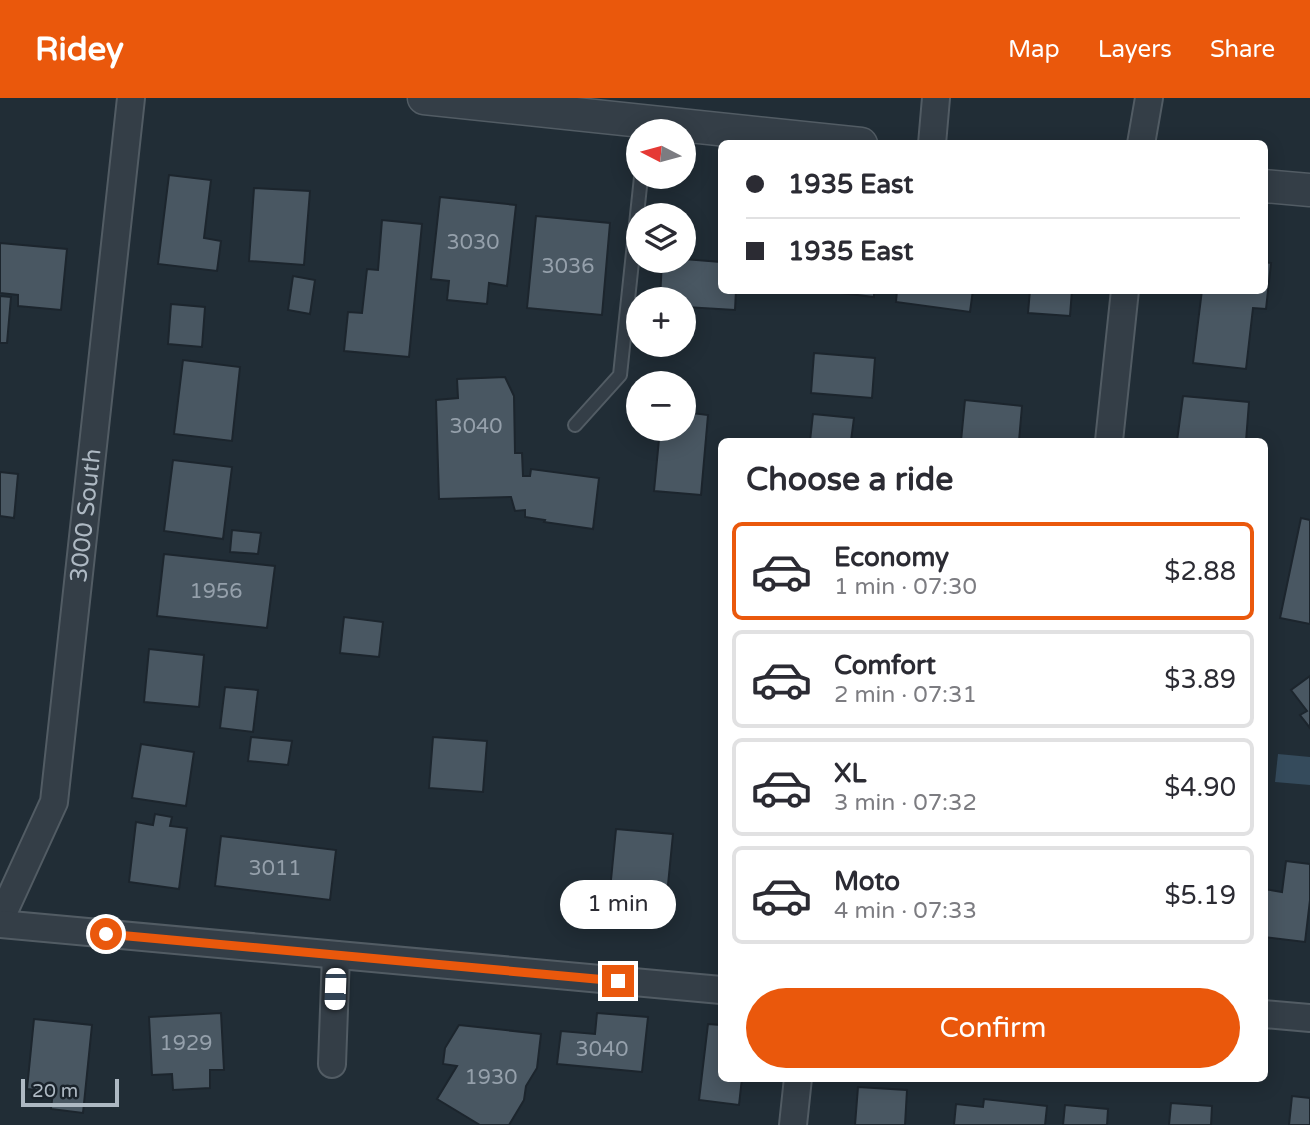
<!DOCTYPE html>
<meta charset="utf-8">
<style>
body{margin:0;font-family:"Varela Round",sans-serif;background:#f7f7f7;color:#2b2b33;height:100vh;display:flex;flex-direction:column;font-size:26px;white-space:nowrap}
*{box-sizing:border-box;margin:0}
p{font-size:23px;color:#7c7c81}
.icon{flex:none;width:38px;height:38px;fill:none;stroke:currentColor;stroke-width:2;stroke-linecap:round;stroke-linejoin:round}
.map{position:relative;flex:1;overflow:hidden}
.sheet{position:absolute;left:718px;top:340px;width:550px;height:644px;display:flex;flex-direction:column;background:#fff;border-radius:10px;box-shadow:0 4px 18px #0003}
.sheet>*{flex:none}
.hud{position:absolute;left:718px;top:42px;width:550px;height:154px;border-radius:10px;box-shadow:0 4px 18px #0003;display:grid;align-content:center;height:154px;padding:0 28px;background:#fff}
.needle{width:46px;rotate:276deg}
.controls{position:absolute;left:626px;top:21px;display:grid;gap:14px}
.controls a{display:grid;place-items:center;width:70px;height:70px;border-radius:50%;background:#fff;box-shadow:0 4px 18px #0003;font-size:35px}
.scale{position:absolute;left:21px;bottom:18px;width:98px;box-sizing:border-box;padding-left:7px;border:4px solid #aeb9c3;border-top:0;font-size:19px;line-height:24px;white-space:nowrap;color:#aeb9c3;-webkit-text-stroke:5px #1a232b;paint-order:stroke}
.end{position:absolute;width:32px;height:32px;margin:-16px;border:9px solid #ea580c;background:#fff;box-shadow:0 0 0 4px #fff}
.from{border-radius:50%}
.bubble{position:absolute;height:49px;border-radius:24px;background:#fff;box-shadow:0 4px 18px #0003;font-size:23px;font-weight:600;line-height:49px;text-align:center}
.car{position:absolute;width:21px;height:42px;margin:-21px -10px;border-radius:9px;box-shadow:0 0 5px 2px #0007;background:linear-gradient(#fff 24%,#345 0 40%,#fff 0 76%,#345 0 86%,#fff 0)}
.hud b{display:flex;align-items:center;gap:24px;height:66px;font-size:26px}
.hud b+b{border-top:2px solid #e1e1e2}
.hud i{width:18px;height:18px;background:#2b2b33}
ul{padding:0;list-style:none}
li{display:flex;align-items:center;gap:21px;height:98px;margin:0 14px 10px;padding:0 14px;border:4px solid #e1e1e2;border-radius:10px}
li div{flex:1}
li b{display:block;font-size:26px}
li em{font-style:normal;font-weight:600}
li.on{border-color:#ea580c}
li>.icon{width:63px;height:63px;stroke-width:1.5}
h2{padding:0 28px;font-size:32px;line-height:84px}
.primary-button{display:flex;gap:14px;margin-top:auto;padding:14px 28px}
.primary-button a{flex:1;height:80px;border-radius:42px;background:#ea580c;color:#fff;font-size:28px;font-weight:600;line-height:80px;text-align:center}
header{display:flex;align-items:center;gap:42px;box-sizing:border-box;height:98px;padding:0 35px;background:#ea580c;color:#fff}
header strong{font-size:33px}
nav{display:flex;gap:38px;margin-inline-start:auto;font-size:24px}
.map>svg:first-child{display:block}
.water{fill:#354b5c}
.building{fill:#495762;stroke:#1c252d;stroke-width:2}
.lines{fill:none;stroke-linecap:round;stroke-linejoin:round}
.service-casing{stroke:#525c64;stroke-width:16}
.minor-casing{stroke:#525c64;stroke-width:30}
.tertiary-casing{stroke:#525c64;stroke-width:35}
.service{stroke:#343e47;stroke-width:12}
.minor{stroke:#343e47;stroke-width:26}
.tertiary{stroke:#343e47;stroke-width:32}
.route{stroke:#ea580c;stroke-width:9}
.labels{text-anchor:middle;stroke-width:6;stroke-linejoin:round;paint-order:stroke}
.number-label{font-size:21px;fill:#95a0ab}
.street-label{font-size:24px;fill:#aeb9c3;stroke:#1a232b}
</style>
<header>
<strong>Ridey</strong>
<nav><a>Map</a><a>Layers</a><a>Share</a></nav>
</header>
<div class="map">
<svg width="1310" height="1027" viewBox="0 0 1310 1027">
<rect width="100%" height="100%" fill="#212d36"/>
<!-- water -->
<polygon class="water" points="1278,656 1310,659 1310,687 1275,684"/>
<!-- building -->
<g class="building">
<polygon points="169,77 211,82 204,140 221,143 217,173 158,166"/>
<polygon points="254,90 310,93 304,167 249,163"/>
<polygon points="440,99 516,107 507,188 489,185 487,206 447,202 449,183 431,181"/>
<polygon points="536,118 610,125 602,217 527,210"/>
<polygon points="382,122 422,126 409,259 344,253 348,214 362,215 367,171 378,172"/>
<polygon points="0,145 67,151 61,212 18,208 18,197 0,195"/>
<polygon points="684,161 721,164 721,192 736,192 735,212 686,209 684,226 684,201 660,201 662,163 684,163"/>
<polygon points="1264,164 1271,165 1266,211 1253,210 1246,271 1193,265 1202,192 1264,192"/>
<polygon points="293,178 315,182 310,216 288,212"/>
<polygon points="817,192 874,192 874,199"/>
<polygon points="897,192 973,192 970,214 896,204"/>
<polygon points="1030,192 1072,192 1070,218 1028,215"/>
<polygon points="0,198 11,199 7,245 0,245"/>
<polygon points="171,206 205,209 202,249 168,246"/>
<polygon points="814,255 875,260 872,300 811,295"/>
<polygon points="183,262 240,269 232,343 174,336"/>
<polygon points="505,279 514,298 515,355 522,355 523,378 530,378 531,371 599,380 593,431 544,424 545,422 525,419 525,412 515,413 511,399 439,401 436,302 458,300 457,281"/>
<polygon points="1183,298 1249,304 1246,343 1177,343"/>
<polygon points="965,302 1022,308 1019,343 961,343"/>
<polygon points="684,314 708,317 701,397 654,393 660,331 684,331"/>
<polygon points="813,316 854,320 851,343 810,343"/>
<polygon points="173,362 232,369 223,441 164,433"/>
<polygon points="0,374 18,376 14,420 0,418"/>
<polygon points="1301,420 1310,422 1310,526 1280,520"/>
<polygon points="232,432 261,435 258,456 230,454"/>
<polygon points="164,456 275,468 267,530 157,518"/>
<polygon points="344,519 383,524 379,559 340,555"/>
<polygon points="149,551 204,557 199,609 144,604"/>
<polygon points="1310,578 1310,630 1300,617 1307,613 1291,592"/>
<polygon points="225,589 258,592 253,634 220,630"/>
<polygon points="251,639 292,643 288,667 248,663"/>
<polygon points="433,639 487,643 483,694 429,690"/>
<polygon points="141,646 194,654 186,708 132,700"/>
<polygon points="155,716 172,719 170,728 187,730 179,791 129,784 136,724 153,727"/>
<polygon points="616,731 673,736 666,807 609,802"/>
<polygon points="221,738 336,752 330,802 215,788"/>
<polygon points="1286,763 1310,766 1310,802 1305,844 1264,839 1264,791 1282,794"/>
<polygon points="221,915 224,972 210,972 210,990 173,992 172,976 152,977 149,919"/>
<polygon points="597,915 648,919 642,974 557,966 561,933 595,936"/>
<polygon points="34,921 92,927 83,1015 51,1011 53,994 27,991"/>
<polygon points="708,926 721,927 721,980 742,980 739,1007 699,1002"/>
<polygon points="459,927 541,936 537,970 526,988 524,1002 509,1027 480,1027 437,1001 457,968 443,966 445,950"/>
<polygon points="858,989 907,992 905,1027 855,1027"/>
<polygon points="1292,998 1310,1000 1310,1027 1289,1027"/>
<polygon points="984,1001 1047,1008 1045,1027 954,1027 956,1006 983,1009"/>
<polygon points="1171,1005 1212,1008 1211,1027 1169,1027"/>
<polygon points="1065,1007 1108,1011 1107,1027 1063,1027"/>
</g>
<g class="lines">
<defs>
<polyline id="service" points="575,327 620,277 641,79"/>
<g id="minor">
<polyline points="932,46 936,0"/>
<polyline points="1141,46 1149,0"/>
<polyline points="1109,343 1125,192"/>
<path id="s1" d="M0 822 54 704 131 0"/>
<polyline points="0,826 721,892"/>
<polyline points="1264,916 1310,920"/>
<polyline points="332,966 336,857"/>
<polyline points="793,1027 798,980"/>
</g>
<g id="tertiary">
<polyline points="424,0 861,46"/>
<polyline points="1264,88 1310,92"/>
</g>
</defs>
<!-- service casing -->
<use href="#service" class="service-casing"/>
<!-- minor casing -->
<use href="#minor" class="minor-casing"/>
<!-- tertiary casing -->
<use href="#tertiary" class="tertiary-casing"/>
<!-- service -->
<use href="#service" class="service"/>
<!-- minor -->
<use href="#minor" class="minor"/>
<!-- tertiary -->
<use href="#tertiary" class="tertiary"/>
</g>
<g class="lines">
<!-- route -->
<polyline class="route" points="106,836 618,883"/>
</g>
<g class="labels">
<!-- number labels -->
<g class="number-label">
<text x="473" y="151">3030</text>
<text x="568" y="175">3036</text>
<text x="476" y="335">3040</text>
<text x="216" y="500">1956</text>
<text x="275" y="777">3011</text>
<text x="186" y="952">1929</text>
<text x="602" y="958">3040</text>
<text x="491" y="986">1930</text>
</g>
<!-- street labels -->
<g class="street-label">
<text dy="8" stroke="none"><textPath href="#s1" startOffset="418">3000 South</textPath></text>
</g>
</g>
</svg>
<div class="controls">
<a><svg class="needle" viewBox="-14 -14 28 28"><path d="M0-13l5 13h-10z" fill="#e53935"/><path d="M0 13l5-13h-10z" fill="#7c7c81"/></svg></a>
<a><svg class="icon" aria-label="layers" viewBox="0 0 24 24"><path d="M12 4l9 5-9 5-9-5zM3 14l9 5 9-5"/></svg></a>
<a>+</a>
<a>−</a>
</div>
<div class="scale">20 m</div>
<i class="end from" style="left:106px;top:836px"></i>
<i class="end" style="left:618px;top:883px"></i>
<div class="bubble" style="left:560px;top:782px;width:116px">1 min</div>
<i class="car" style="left:335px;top:891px;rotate:182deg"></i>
<div class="hud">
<b><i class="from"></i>1935 East</b>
<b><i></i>1935 East</b>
</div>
<section class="sheet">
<h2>Choose a ride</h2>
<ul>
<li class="on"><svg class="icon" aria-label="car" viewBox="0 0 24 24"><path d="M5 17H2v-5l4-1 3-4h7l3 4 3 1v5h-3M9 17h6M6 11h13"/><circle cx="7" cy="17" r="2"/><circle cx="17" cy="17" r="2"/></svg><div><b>Economy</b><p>1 min · 07:30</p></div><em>$2.88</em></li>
<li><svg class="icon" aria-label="car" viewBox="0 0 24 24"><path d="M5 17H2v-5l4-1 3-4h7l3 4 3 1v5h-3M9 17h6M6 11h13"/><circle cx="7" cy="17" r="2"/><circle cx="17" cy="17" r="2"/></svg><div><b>Comfort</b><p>2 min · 07:31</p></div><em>$3.89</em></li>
<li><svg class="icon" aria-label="car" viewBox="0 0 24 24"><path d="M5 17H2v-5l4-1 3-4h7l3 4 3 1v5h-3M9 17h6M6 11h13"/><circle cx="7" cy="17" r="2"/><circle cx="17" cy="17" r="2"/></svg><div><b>XL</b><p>3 min · 07:32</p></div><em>$4.90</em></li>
<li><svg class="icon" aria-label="car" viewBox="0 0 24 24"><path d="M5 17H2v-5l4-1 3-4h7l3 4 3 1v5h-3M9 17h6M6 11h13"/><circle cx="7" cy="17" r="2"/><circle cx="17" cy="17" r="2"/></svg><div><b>Moto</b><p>4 min · 07:33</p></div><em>$5.19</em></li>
</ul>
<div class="primary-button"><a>Confirm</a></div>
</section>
</div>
